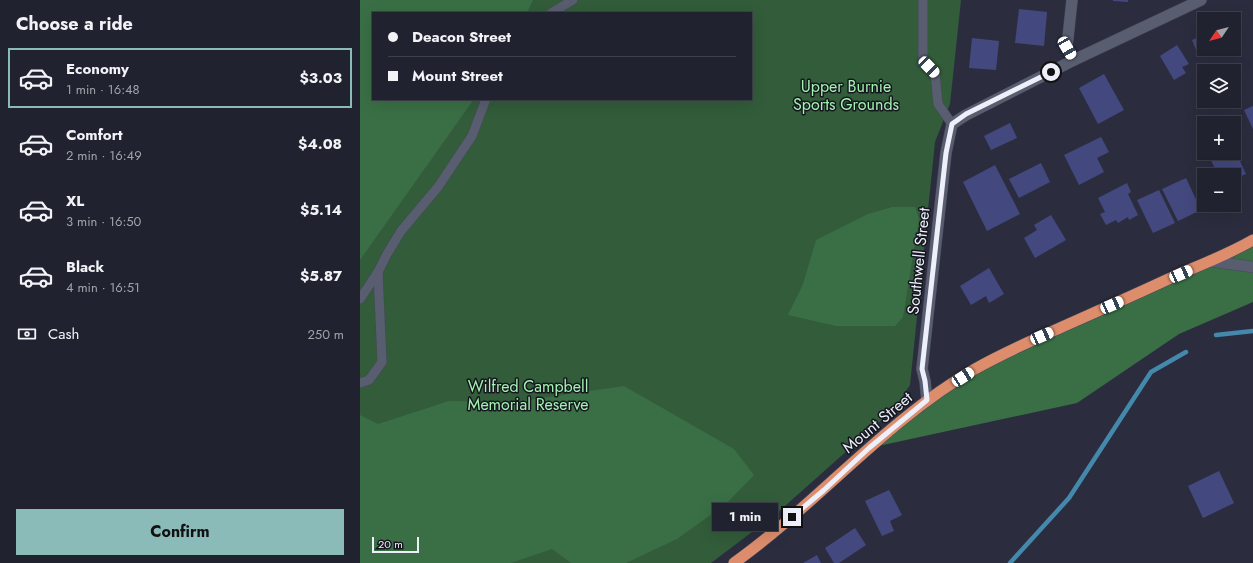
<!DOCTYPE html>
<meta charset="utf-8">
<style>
body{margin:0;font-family:Jost,sans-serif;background:#2d2f3b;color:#f1f3f6;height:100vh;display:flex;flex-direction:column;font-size:15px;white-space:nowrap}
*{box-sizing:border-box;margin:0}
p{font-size:13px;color:#a2a4aa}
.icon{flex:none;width:22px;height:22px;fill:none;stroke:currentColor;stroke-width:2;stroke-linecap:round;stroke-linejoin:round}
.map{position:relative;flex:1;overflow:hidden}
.sheet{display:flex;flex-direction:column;background:#20222f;width:360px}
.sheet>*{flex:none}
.banner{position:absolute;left:12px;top:12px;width:380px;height:88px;border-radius:0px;box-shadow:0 4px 16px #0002,0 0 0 1px #3d3f4b;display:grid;align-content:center;height:88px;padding:0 16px;background:#20222f}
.needle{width:26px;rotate:235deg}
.controls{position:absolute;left:837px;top:12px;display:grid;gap:8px}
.controls a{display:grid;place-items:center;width:44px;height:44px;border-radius:0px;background:#20222f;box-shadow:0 4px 16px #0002,0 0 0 1px #3d3f4b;font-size:20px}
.scale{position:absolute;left:12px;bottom:10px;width:47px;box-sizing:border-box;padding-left:4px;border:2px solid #edeffb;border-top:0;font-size:11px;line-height:14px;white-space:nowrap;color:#edeffb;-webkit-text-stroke:3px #15161e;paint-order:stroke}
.end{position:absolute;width:18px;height:18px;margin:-9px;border:5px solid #edeffb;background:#111;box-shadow:0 0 0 2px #111}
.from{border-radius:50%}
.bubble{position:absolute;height:28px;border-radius:0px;background:#20222f;box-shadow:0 4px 16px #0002,0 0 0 1px #3d3f4b;font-size:13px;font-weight:700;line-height:28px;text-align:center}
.car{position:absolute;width:12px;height:24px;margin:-12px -6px;border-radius:5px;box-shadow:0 0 3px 1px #0007;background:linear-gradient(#fff 24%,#345 0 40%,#fff 0 76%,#345 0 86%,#fff 0)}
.banner b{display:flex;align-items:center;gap:14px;height:38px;font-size:15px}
.banner b+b{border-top:1px solid #3d3f4b}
.banner i{width:10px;height:10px;background:#f1f3f6}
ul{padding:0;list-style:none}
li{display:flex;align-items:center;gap:12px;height:60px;margin:0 8px 6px;padding:0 8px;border:2px solid transparent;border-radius:0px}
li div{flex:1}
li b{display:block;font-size:15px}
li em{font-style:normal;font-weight:700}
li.on{border-color:#8bbbb9}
li>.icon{width:36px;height:36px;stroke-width:1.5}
h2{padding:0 16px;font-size:18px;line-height:48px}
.pay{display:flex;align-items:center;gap:10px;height:44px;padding:0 16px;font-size:15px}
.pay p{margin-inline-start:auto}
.button{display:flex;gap:8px;margin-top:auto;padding:8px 16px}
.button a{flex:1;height:46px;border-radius:0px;background:#8bbbb9;color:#111;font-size:16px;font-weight:700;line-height:46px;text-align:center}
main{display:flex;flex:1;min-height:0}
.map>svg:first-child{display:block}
.green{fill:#325c3a;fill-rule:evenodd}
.forest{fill:#3a6f45}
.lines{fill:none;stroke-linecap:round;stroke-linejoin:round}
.stream{stroke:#4489ac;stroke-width:4.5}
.building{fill:#43497e}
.service-casing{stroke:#474958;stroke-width:10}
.minor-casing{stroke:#474958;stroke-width:12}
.trunk-casing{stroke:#474958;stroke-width:12}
.service{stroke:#595d70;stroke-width:9}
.minor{stroke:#595d70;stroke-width:11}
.trunk{stroke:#dd8d6c;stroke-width:11}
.route{stroke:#edeffb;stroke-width:5}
.labels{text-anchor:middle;stroke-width:3;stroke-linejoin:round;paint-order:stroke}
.park-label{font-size:16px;fill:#a3f2b1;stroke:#15161e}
.street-label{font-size:16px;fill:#edeffb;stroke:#15161e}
</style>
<main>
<section class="sheet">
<h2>Choose a ride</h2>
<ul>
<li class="on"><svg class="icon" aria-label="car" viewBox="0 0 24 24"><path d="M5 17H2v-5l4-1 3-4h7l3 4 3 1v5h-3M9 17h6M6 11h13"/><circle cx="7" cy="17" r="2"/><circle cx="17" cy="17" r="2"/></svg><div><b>Economy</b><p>1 min · 16:48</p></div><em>$3.03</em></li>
<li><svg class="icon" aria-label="car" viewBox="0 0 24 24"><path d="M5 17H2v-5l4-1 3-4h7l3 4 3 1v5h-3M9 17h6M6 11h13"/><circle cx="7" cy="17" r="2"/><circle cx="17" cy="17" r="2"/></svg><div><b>Comfort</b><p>2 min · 16:49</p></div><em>$4.08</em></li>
<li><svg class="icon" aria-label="car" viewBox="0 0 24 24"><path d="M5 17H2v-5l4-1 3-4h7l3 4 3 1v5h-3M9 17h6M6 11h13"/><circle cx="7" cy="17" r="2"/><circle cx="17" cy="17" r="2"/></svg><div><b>XL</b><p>3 min · 16:50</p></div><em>$5.14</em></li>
<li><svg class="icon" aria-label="car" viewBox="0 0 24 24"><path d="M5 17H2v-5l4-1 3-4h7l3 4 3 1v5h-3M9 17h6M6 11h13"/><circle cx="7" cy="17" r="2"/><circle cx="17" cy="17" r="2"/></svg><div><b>Black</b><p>4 min · 16:51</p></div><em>$5.87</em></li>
</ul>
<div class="pay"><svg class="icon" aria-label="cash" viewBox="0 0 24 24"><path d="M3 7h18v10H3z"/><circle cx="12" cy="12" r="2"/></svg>Cash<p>250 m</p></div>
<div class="button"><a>Confirm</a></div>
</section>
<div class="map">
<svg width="893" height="563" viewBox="0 0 893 563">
<rect width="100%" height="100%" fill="#2b2d3f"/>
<!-- green -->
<path class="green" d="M0 0H601L590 104 575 142 550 385 535 408 416 514 351 563H0ZM13 13H391V99H13Z"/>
<!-- forest -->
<g class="forest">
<polygon points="0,0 173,0 167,13 13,13 13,99 114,99 0,260"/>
<polygon points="532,207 555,207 559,219 543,317 535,326 476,326 428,315 443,284 456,240 508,214"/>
<polygon points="893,240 893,302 819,334 717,403 509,448 615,369"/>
<polygon points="264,386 374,449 394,475 366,504 317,539 266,563 211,563 192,549 151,563 0,563 0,415 18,424 89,401 154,402"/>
</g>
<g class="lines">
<!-- stream -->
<g class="stream">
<polyline points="856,335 893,331"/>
<polyline points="650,563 709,498 791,372 826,352"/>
</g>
</g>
<!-- building -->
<g class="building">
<polygon points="753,0 768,0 768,2 753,1"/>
<polygon points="659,9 687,12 684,46 655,43"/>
<polygon points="844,35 844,46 836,50 832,40"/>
<polygon points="612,38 639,41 636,70 609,68"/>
<polygon points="817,45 829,64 822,67 826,73 814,80 800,56"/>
<polygon points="848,49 868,49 851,56"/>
<polygon points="744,74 764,110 738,124 719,88"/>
<polygon points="893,106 893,129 884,110"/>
<polygon points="650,123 657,138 631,150 624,136"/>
<polygon points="741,137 749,152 737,158 744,172 719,185 704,155"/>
<polygon points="874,148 886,174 874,179 874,175 858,175 849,156 854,153 874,153"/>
<polygon points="681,163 690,182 659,198 649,179"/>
<polygon points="635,165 660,214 627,231 603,182"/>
<polygon points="826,178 841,210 818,221 802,189"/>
<polygon points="767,183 771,192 768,194 778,215 769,220 768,217 758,223 756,220 746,225 740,214 745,212 738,198"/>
<polygon points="799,190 815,223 793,233 777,200"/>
<polygon points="691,215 706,240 675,258 664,238 677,230 674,225"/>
<polygon points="629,268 644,294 629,303 626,296 611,305 600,286"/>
<polygon points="859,471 874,503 843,518 828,486"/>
<polygon points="529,490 542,515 530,521 534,531 522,536 505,501"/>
<polygon points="495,528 506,545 479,563 474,563 465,548"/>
<polygon points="457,555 461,563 443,563"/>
</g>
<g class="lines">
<defs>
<g id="service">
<polyline points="563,0 563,61 575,73 578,104 592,124"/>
<polyline points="191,13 213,0"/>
<polyline points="0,299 18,272 27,254 41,231 78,187 112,136 126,99"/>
<polyline points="0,383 9,380 22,362 18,272"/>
</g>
<g id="minor">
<polyline points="712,0 707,47 714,60"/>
<polyline points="850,261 893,267"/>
<polyline points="567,401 565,381 562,369 586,153 592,124 606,115 714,60 841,0"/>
</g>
<path id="trunk" d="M374 563C458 503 525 421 615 369 643 353 673 340 702 327 740 310 779 293 817 275 843 264 869 254 893 240"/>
</defs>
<!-- service casing -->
<use href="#service" class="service-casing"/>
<!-- minor casing -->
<use href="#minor" class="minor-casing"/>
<!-- trunk casing -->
<use href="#trunk" class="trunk-casing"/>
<!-- service -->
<use href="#service" class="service"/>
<!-- minor -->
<use href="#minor" class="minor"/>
<!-- trunk -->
<use href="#trunk" class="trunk"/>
</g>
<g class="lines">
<!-- route -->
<polyline class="route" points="432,517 464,490 509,448 567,400 565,381 562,369 586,153 592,124 606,114 691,72"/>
</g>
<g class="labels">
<!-- park labels -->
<g class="park-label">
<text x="486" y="92">Upper Burnie<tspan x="486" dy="18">Sports Grounds</tspan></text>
<text x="168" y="392">Wilfred Campbell<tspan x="168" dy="18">Memorial Reserve</tspan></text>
</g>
<!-- street labels -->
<g class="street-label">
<text transform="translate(558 261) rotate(-84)" y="6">Southwell Street</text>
<text transform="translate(517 422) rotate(-40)" y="6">Mount Street</text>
</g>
</g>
</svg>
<div class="controls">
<a><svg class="needle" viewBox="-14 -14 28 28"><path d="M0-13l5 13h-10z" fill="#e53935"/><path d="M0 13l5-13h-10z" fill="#a2a4aa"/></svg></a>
<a><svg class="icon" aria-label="layers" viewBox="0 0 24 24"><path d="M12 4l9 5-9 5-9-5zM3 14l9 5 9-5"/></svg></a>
<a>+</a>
<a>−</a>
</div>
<div class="scale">20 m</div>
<i class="end from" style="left:691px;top:72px"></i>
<i class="end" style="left:432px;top:517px"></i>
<div class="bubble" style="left:352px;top:503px;width:66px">1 min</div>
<i class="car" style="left:707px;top:48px;rotate:150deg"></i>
<i class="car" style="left:569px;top:67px;rotate:136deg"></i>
<i class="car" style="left:821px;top:274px;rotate:66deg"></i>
<i class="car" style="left:752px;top:305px;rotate:66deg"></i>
<i class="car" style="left:682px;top:336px;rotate:66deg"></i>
<i class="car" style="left:603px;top:377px;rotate:57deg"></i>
<div class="banner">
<b><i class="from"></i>Deacon Street</b>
<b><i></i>Mount Street</b>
</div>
</div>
</main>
